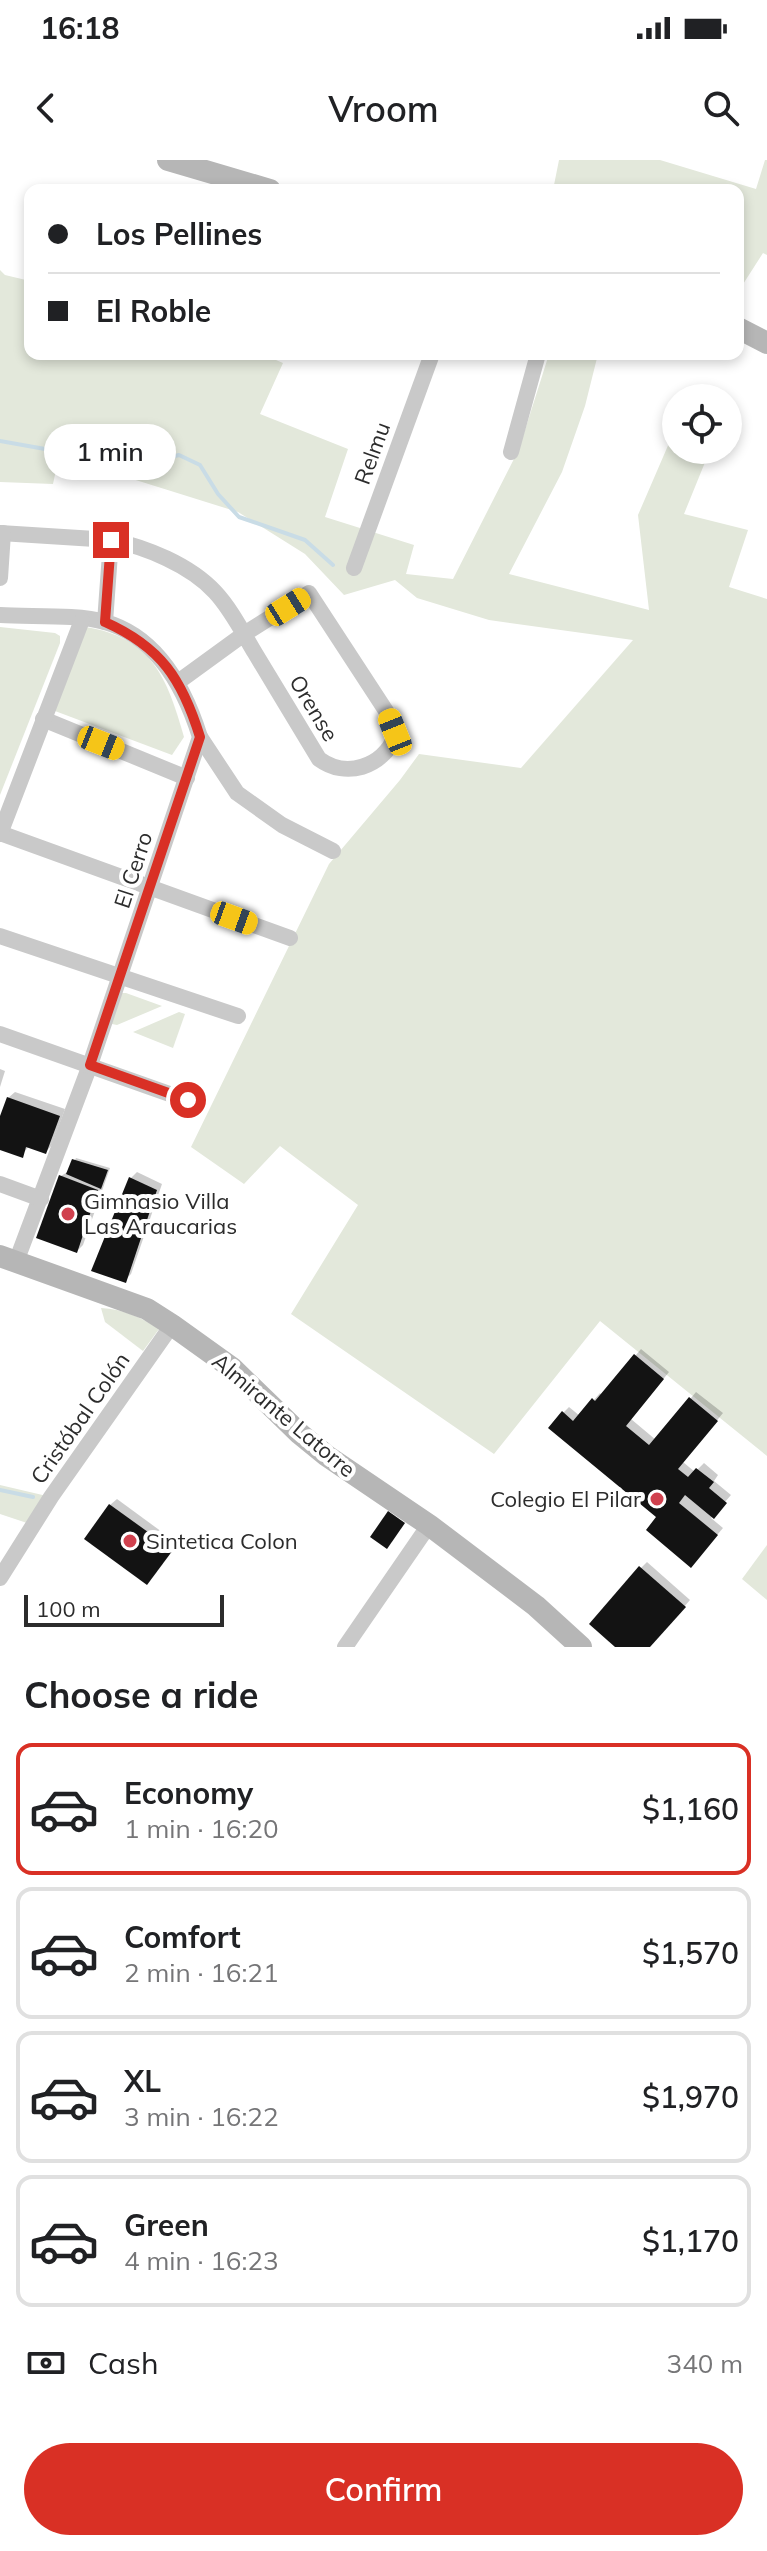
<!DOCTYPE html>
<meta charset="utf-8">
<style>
body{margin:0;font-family:Mulish,sans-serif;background:#f6f6f6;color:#202124;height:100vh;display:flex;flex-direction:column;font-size:30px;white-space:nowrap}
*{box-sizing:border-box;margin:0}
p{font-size:26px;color:#757577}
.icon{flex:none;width:44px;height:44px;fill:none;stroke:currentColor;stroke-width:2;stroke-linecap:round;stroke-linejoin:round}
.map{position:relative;height:1487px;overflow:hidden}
.drawer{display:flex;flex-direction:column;background:#fff;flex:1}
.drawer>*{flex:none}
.hud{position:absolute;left:24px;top:24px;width:720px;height:176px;border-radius:16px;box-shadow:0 4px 12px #0003;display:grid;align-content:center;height:176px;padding:0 24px;background:#fff}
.controls{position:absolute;left:662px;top:224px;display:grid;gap:16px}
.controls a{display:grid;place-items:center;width:80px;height:80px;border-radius:50%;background:#fff;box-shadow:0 4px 12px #0003;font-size:40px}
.scale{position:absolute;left:24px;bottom:20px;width:200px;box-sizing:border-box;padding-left:8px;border:4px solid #2c2c2c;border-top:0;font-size:22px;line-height:28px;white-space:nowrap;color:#2c2c2c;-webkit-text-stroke:6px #fff;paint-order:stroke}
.end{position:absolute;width:36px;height:36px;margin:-18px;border:10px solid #d93025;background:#fff;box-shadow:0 0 0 4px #fff}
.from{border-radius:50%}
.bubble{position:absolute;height:56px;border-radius:28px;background:#fff;box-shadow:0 4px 12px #0003;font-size:26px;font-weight:600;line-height:56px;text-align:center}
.car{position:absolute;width:24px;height:48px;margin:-24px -12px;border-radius:10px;box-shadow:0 0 6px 2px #0007;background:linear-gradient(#f5c518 24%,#345 0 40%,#f5c518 0 76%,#345 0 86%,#f5c518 0)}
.hud b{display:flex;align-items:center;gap:28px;height:76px;font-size:30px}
.hud b+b{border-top:2px solid #e0e0e0}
.hud i{width:20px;height:20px;background:#202124}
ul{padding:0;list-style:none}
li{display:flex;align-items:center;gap:24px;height:132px;margin:0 16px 12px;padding:0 8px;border:4px solid #e0e0e0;border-radius:16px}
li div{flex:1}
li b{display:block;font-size:30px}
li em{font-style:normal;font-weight:600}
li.current{border-color:#d93025}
li>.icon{width:72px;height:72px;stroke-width:1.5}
h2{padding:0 24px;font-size:36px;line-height:96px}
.pay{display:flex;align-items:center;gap:20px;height:88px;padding:0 24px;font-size:30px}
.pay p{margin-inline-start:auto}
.action{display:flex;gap:16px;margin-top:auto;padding:16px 24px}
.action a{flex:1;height:92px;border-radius:48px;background:#d93025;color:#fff;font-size:32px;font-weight:600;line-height:92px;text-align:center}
.status{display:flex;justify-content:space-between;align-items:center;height:56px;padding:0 40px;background:#fff;direction:ltr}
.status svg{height:22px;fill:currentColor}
header{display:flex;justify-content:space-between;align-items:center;height:104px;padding:0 24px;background:#fff;font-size:36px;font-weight:600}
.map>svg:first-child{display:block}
.green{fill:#e3e8db}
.shadow{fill:#0003}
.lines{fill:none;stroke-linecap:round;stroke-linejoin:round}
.stream{stroke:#c9dce6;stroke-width:4}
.building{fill:#131313}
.street{stroke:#c9c9c9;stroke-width:16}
.secondary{stroke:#b6b6b6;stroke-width:22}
.route{stroke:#d93025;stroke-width:10}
.poi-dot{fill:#d0414e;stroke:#fff;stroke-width:3}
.labels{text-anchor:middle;stroke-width:8;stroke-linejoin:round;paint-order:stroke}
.street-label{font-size:22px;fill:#2c2c2c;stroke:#fff}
.poi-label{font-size:22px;fill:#2c2c2c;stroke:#fff;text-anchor:start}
</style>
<div class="status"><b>16:18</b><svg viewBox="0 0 49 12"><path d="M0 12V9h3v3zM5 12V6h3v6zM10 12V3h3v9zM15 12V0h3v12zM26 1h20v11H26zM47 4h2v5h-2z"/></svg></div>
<header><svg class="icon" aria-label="back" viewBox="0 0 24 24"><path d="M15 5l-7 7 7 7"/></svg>Vroom<svg class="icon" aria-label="search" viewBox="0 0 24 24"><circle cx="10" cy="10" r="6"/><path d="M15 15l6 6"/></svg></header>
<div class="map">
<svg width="767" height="1487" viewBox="0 0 767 1487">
<rect width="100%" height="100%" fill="#fff"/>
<!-- green -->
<g class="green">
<polygon points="559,0 660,0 756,29 765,0 767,0 767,95 763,93 738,132 738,30 553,30"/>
<polygon points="0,110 5,115 30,121 30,194 262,194 283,203 260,254 348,289 325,357 414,385 406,414 453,419 519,289 549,194 598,194 585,246 562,312 509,414 649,450 638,355 676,267 676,290 710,290 684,354 748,370 729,427 767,439 767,1296 600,1161 494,1294 291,1154 358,1045 280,986 244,1024 191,987 329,704 400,620 419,594 521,608 633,480 489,460 417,438 395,420 344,435 305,394 238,352 59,296 53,324 0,322"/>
<polygon points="0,467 55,473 60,476 60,483 0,635"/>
<path d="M85 467C152 477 167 518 184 577L172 595 55 551Z"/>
<polygon points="120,833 126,833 162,846 117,865 107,863"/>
<polygon points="179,852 185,854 173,888 133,872"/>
<path d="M101 1148C123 1149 140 1157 159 1169L143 1191 105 1162Z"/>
<polygon points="0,1325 51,1337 33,1365 0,1354"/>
<polygon points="767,1385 767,1440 742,1419"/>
</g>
<!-- shadow -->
<g class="shadow">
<polygon points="0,909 5,911 0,927"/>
<polygon points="15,932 65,949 52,985 46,992 29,986 22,995 0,988 0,962 8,938"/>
<polygon points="76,998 110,1008 83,1085 77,1091 61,1016 69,1011"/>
<polygon points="137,1012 162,1024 131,1114 125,1120 131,1018"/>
<polygon points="641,1189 669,1212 631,1259 656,1280 696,1232 723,1253 683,1302 695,1312 704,1303 718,1315 714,1321 731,1335 711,1358 723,1368 697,1399 563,1253 569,1247 580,1256 600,1233 602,1236"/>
<polygon points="117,1339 177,1383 152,1416 110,1345"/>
<polygon points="647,1402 690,1440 649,1487 618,1487 641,1408"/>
</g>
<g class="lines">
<!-- stream -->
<g class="stream">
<polyline points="0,281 45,289 85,288 112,298 149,303 179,295 200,305 218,334 239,357 305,380 333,405"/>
<polyline points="0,1330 33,1337"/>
</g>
</g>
<!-- building -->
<g class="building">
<polygon points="7,937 60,956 46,994 26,987 23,998 0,990 0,956"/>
<polygon points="72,999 108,1010 101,1029 66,1014"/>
<polygon points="59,1015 98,1030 77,1093 36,1078"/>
<polygon points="129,1017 157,1030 126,1123 91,1111"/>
<polygon points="634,1194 664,1219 626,1266 649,1285 689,1237 718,1261 678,1309 688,1317 696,1308 714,1322 709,1328 727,1343 714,1359 685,1335 679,1343 718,1375 691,1408 646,1370 656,1357 548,1268 562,1251 573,1261 592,1238 595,1241"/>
<polygon points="109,1344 173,1390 147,1425 84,1379"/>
<polygon points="388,1351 405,1363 387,1389 370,1377"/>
<polygon points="639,1406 686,1447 650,1487 615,1487 589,1464"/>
</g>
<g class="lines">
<!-- street -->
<g class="street">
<polyline points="511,292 538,194"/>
<path d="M0 373 111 380C146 387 190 405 215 432 231 449 243 473 255 493 276 528 298 564 319 599 346 619 382 607 395 577L388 554 309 433 244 474 178 522"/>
<polyline points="354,408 432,194"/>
<polyline points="0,418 3,373"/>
<path d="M0 455C30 457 77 454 105 462 158 477 185 529 200 577L90 905 16 1102"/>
<polyline points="105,462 111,380"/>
<polyline points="43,559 187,618"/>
<polyline points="200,577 237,633 282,665 333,691"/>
<polyline points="0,673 290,778"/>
<polyline points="0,674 82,460"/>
<polyline points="0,776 238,856"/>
<polyline points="0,874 195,943"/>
<polyline points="0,1024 41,1039"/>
<polyline points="0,1418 51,1337 172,1165"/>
<polyline points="345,1487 429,1365"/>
</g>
<!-- secondary -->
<g class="secondary">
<polyline points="168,0 270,30"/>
<polyline points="738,168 767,183"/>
<polyline points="0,1096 147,1149 172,1165 232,1208 300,1274 327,1296 429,1365 536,1446 581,1487"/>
</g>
</g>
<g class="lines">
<!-- route -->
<path class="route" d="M111 380 105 462C161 487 182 519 200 577L90 905 188 940"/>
</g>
<!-- markers -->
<g class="poi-dot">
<circle cx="68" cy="1054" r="8"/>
<circle cx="657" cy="1339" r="8"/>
<circle cx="130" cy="1381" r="8"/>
</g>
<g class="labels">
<!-- street labels -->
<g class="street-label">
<text transform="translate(372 293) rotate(-70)" y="8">Relmu</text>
<text transform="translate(314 548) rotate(59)" y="8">Orense</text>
<text transform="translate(133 710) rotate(-72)" y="8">El Cerro</text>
<text transform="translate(284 1255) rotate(40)" y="8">Almirante Latorre</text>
<text transform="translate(80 1258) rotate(-55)" y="8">Cristóbal Colón</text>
</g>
<!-- poi labels -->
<g class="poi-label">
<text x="84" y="1049">Gimnasio Villa<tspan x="84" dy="25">Las Araucarias</tspan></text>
<text x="641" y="1347" text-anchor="end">Colegio El Pilar</text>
<text x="146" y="1389">Sintetica Colon</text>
</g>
</g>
</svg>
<div class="controls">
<a><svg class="icon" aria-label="locate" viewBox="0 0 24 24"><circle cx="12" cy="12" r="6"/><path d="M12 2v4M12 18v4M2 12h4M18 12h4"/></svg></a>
</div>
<div class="scale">100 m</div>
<i class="end from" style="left:188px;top:940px"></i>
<i class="end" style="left:111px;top:380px"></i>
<div class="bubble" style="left:44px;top:264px;width:132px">1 min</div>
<i class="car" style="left:288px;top:447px;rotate:58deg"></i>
<i class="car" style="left:395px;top:572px;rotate:338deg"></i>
<i class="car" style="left:101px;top:583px;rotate:112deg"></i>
<i class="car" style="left:234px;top:758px;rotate:110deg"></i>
<div class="hud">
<b><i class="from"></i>Los Pellines</b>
<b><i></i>El Roble</b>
</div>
</div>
<section class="drawer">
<h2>Choose a ride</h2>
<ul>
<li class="current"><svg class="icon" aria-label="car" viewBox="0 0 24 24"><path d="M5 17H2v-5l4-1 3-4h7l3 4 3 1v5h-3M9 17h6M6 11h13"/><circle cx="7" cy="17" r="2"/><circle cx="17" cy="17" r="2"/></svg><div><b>Economy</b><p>1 min · 16:20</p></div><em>$1,160</em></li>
<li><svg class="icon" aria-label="car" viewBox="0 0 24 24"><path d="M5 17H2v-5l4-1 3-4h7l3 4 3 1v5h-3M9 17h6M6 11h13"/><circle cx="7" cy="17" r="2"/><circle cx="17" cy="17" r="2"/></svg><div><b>Comfort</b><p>2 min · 16:21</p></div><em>$1,570</em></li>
<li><svg class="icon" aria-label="car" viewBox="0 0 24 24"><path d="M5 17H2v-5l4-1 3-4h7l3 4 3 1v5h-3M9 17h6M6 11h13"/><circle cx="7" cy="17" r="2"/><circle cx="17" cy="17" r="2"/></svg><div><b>XL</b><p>3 min · 16:22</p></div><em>$1,970</em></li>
<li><svg class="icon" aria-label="car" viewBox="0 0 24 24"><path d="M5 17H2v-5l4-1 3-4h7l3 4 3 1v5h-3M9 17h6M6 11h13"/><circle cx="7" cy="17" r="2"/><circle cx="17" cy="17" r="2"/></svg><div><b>Green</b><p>4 min · 16:23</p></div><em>$1,170</em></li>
</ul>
<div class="pay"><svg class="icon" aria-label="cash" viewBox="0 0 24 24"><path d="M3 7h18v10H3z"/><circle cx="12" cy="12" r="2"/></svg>Cash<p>340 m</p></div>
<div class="action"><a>Confirm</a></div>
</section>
